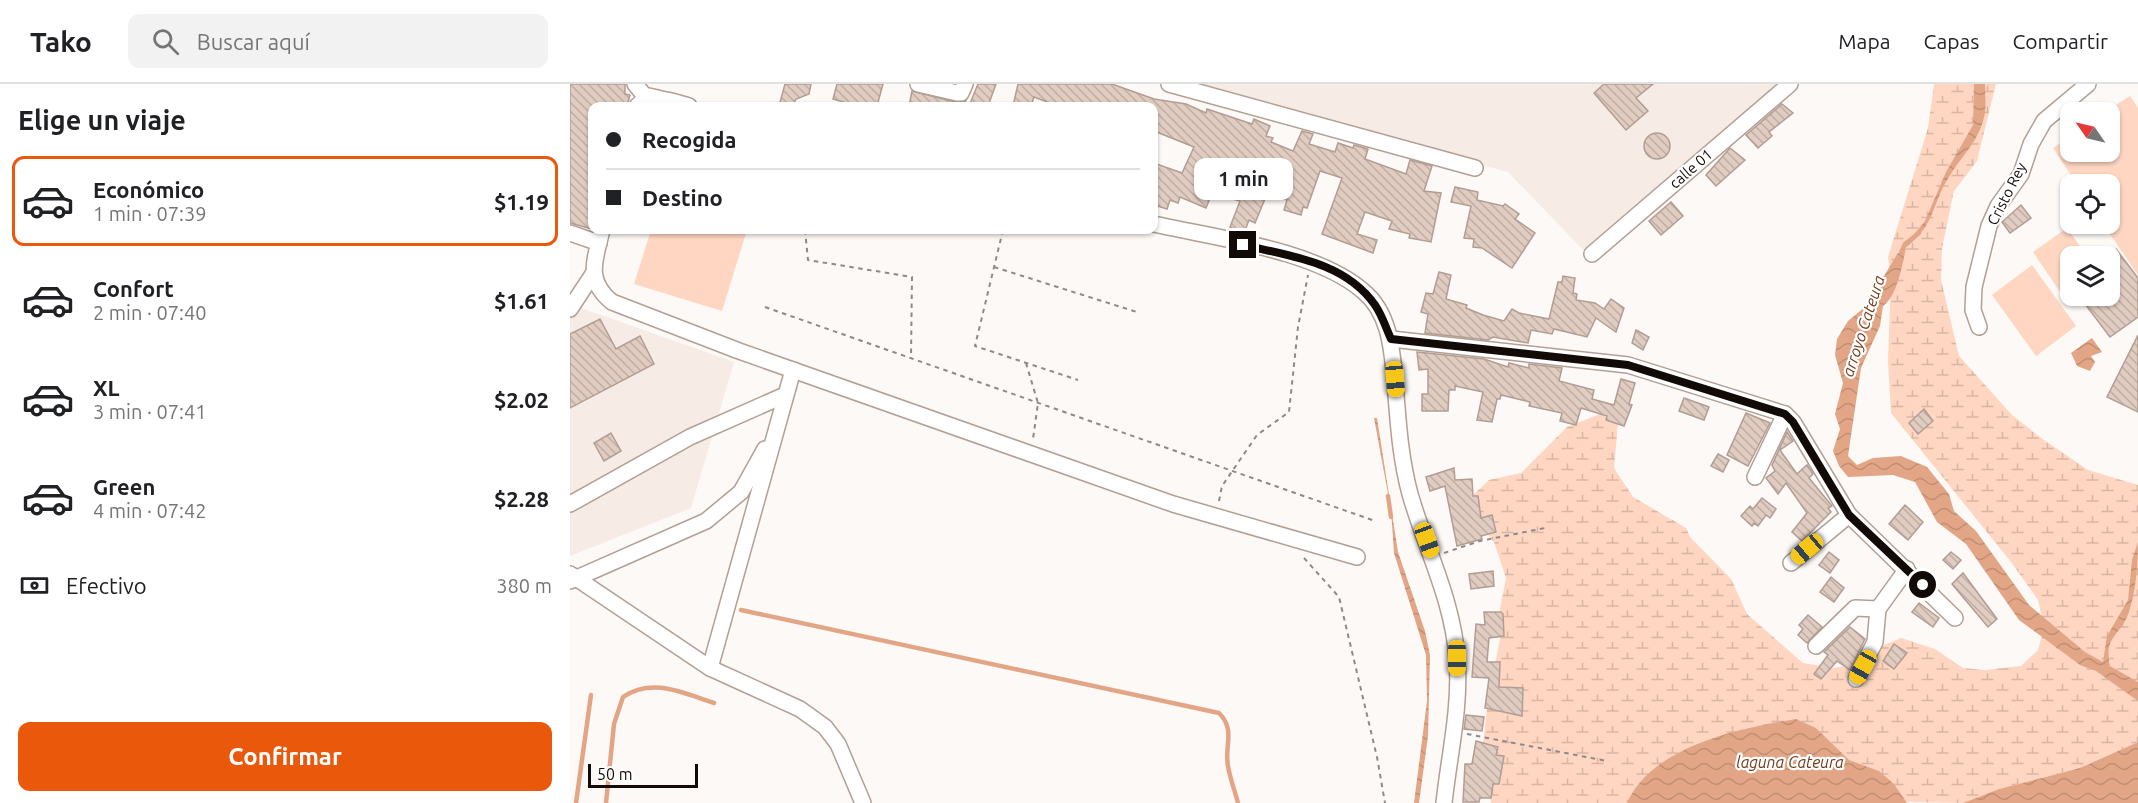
<!DOCTYPE html>
<html lang="es">
<meta charset="utf-8">
<style>
body{margin:0;font-family:Ubuntu,sans-serif;background:#f2f2f2;color:#202124;height:100vh;display:flex;flex-direction:column;font-size:22px;white-space:nowrap}
*{box-sizing:border-box;margin:0}
p{font-size:20px;color:#757577}
.icon{flex:none;width:33px;height:33px;fill:none;stroke:currentColor;stroke-width:2;stroke-linecap:round;stroke-linejoin:round}
.map{position:relative;flex:1;overflow:hidden}
.drawer{display:flex;flex-direction:column;background:#fff;width:570px}
.drawer>*{flex:none}
.banner{position:absolute;left:18px;top:18px;width:570px;height:132px;border-radius:12px;box-shadow:0 2px 4px #0004;display:grid;align-content:center;height:132px;padding:0 18px;background:#fff}
.needle{width:39px;rotate:304deg}
.tools{position:absolute;left:1490px;top:18px;display:grid;gap:12px}
.tools a{display:grid;place-items:center;width:60px;height:60px;border-radius:12px;background:#fff;box-shadow:0 2px 4px #0004;font-size:30px}
.scale{position:absolute;left:18px;bottom:15px;width:110px;box-sizing:border-box;padding-left:6px;border:3px solid #110a07;border-top:0;font-size:16px;line-height:21px;white-space:nowrap;color:#110a07;-webkit-text-stroke:4px #fff;paint-order:stroke}
.end{position:absolute;width:27px;height:27px;margin:-14px;border:8px solid #110a07;background:#fff;box-shadow:0 0 0 3px #fff}
.from{border-radius:50%}
.bubble{position:absolute;height:42px;border-radius:12px;background:#fff;box-shadow:0 2px 4px #0004;font-size:20px;font-weight:700;line-height:42px;text-align:center}
.car{position:absolute;width:18px;height:36px;margin:-18px -9px;border-radius:8px;box-shadow:0 0 4px 2px #0007;background:linear-gradient(#f5c518 24%,#345 0 40%,#f5c518 0 76%,#345 0 86%,#f5c518 0)}
.banner b{display:flex;align-items:center;gap:21px;height:57px;font-size:22px}
.banner b+b{border-top:2px solid #e0e0e0}
.banner i{width:15px;height:15px;background:#202124}
ul{padding:0;list-style:none}
li{display:flex;align-items:center;gap:18px;height:90px;margin:0 12px 9px;padding:0 6px;border:3px solid transparent;border-radius:12px}
li div{flex:1}
li b{display:block;font-size:22px}
li em{font-style:normal;font-weight:700}
li.selected{border-color:#ea580c}
li>.icon{width:54px;height:54px;stroke-width:1.5}
h2{padding:0 18px;font-size:27px;line-height:72px}
.pay{display:flex;align-items:center;gap:15px;height:66px;padding:0 18px;font-size:22px}
.pay p{margin-inline-start:auto}
.primary-button{display:flex;gap:12px;margin-top:auto;padding:12px 18px}
.primary-button a{flex:1;height:69px;border-radius:12px;background:#ea580c;color:#fff;font-size:24px;font-weight:700;line-height:69px;text-align:center}
header{display:flex;align-items:center;gap:36px;box-sizing:border-box;height:84px;padding:0 30px;background:#fff;border-bottom:2px solid #e0e0e0}
header strong{font-size:28px}
nav{display:flex;gap:33px;margin-inline-start:auto;font-size:21px}
.search{width:420px;height:54px;background:#f2f2f2;display:flex;align-items:center;gap:15px;box-sizing:border-box;padding:0 21px;border-radius:12px;color:#757577;font-size:22px}
main{display:flex;flex:1;min-height:0}
.map>svg:first-child{display:block}
.built{fill:#f6ebe5}
.wetland{fill:url(#wetland-marsh)}
.park{fill:#fed6c1}
.water{fill:url(#water-waves)}
.lines{fill:none;stroke-linecap:round;stroke-linejoin:round}
.stream{stroke:#e2a686;stroke-width:4.5}
.building{fill:url(#building-back-hatch);stroke:#b19d93;stroke-width:1.5}
.minor-casing{stroke:#b29f95;stroke-width:18}
.path{stroke:#8e8986;stroke-width:2;stroke-dasharray:4.5 4.5;stroke-linecap:butt}
.minor{stroke:#fff;stroke-width:15}
.route{stroke:#110a07;stroke-width:8}
.labels{text-anchor:middle;stroke-width:4.5;stroke-linejoin:round;paint-order:stroke}
.street-label{font-size:15px;fill:#110a07;stroke:#fff}
.water-label{font-size:16px;font-style:italic;fill:#733b19;stroke:#fff}
</style>
<header>
<strong>Tako</strong>
<div class="search"><svg class="icon" aria-label="search" viewBox="0 0 24 24"><circle cx="10" cy="10" r="6"/><path d="M15 15l6 6"/></svg>Buscar aquí</div>
<nav><a>Mapa</a><a>Capas</a><a>Compartir</a></nav>
</header>
<main>
<section class="drawer">
<h2>Elige un viaje</h2>
<ul>
<li class="selected"><svg class="icon" aria-label="car" viewBox="0 0 24 24"><path d="M5 17H2v-5l4-1 3-4h7l3 4 3 1v5h-3M9 17h6M6 11h13"/><circle cx="7" cy="17" r="2"/><circle cx="17" cy="17" r="2"/></svg><div><b>Económico</b><p>1 min · 07:39</p></div><em>$1.19</em></li>
<li><svg class="icon" aria-label="car" viewBox="0 0 24 24"><path d="M5 17H2v-5l4-1 3-4h7l3 4 3 1v5h-3M9 17h6M6 11h13"/><circle cx="7" cy="17" r="2"/><circle cx="17" cy="17" r="2"/></svg><div><b>Confort</b><p>2 min · 07:40</p></div><em>$1.61</em></li>
<li><svg class="icon" aria-label="car" viewBox="0 0 24 24"><path d="M5 17H2v-5l4-1 3-4h7l3 4 3 1v5h-3M9 17h6M6 11h13"/><circle cx="7" cy="17" r="2"/><circle cx="17" cy="17" r="2"/></svg><div><b>XL</b><p>3 min · 07:41</p></div><em>$2.02</em></li>
<li><svg class="icon" aria-label="car" viewBox="0 0 24 24"><path d="M5 17H2v-5l4-1 3-4h7l3 4 3 1v5h-3M9 17h6M6 11h13"/><circle cx="7" cy="17" r="2"/><circle cx="17" cy="17" r="2"/></svg><div><b>Green</b><p>4 min · 07:42</p></div><em>$2.28</em></li>
</ul>
<div class="pay"><svg class="icon" aria-label="cash" viewBox="0 0 24 24"><path d="M3 7h18v10H3z"/><circle cx="12" cy="12" r="2"/></svg>Efectivo<p>380 m</p></div>
<div class="primary-button"><a>Confirmar</a></div>
</section>
<div class="map">
<svg width="1568" height="719" viewBox="0 0 1568 719">
<defs>
<pattern id="wetland-marsh" width="20" height="14" patternUnits="userSpaceOnUse" patternTransform="scale(1.5)"><rect width="20" height="14" fill="#fed6c1"/><path d="M1 5h8M5 5V1M11 12h8M15 12V8" fill="none" stroke="#d9b6a4"/></pattern>
<pattern id="water-waves" width="16" height="10" patternUnits="userSpaceOnUse" patternTransform="scale(1.5)"><rect width="16" height="10" fill="#e2a686"/><path d="M0 5q4-4 8 0t8 0" fill="none" stroke="#c18e72"/></pattern>
<pattern id="building-back-hatch" width="6" height="6" patternUnits="userSpaceOnUse" patternTransform="scale(1.5)"><rect width="6" height="6" fill="#e1ccc1"/><path d="M-1 5l2 2M0 0l6 6M5-1l2 2" fill="none" stroke="#c0aea4"/></pattern>
</defs>
<rect width="100%" height="100%" fill="#fdf9f6"/>
<!-- built -->
<g class="built">
<polygon points="621,0 1212,0 1015,168 938,88"/>
<polygon points="0,220 164,278 121,424 0,472"/>
</g>
<!-- wetland -->
<path class="wetland" d="M1364 0H1426L1407 77 1384 107 1372 164 1371 196 1389 272 1442 331 1474 356 1518 386 1568 401V658L1510 684 1429 705 1393 719 1335 718C1314 685 1311 693 1280 677 1268 670 1256 654 1246 644L1083 685 1057 719H921L913 662 917 623 930 555V525L936 494 924 458 901 429 904 410 919 396 951 389 997 343 1030 330 1048 339 1044 384 1063 413 1116 444 1120 453 1161 495 1177 530 1233 579 1263 584 1295 579 1314 561 1331 554 1365 565 1393 584 1415 586 1451 582 1468 566 1474 543 1468 516 1441 478 1321 329 1318 277 1321 193 1318 173 1358 44Z"/>
<!-- park -->
<g class="park">
<polygon points="1560,12 1568,24 1568,191 1533,140 1539,140 1539,100 1507,100 1483,64 1500,52 1500,68 1539,68 1539,28 1535,28"/>
<polygon points="1497,144 1517,172 1500,172 1500,212 1512,212 1499,221 1463,168"/>
<polygon points="81,146 177,146 152,227 64,200"/>
<polygon points="1462,181 1506,242 1466,272 1422,211"/>
</g>
<!-- water -->
<g class="water">
<path d="M1404 0H1415C1415 13 1417 25 1413 37 1407 59 1390 74 1379 93 1362 119 1365 142 1336 163 1333 179 1327 213 1313 222L1310 242 1291 284 1278 372 1287 381 1303 374 1331 372 1357 383 1379 410 1384 427 1406 447 1459 521 1515 568 1533 578 1537 552 1558 516 1562 476 1568 458C1568 481 1566 506 1559 528 1551 552 1533 552 1540 582L1568 598V617L1526 587 1510 581 1449 536 1396 460 1367 438 1345 398 1323 391 1278 393 1269 382 1263 367 1270 345 1265 330 1273 299 1265 271 1267 255 1278 237 1296 222 1326 172 1355 137 1376 88 1403 41Z"/>
<polygon points="1522,254 1532,268 1521,272 1525,278 1520,287 1507,282 1501,269"/>
<polygon points="804,334 807,334 828,468 855,547 860,571 858,652 849,719 844,719 857,617 856,571 824,469 821,426"/>
<path d="M1226 635 1246 644 1279 676 1309 687 1324 700 1337 719H1057C1082 662 1170 644 1226 635Z"/>
<polygon points="1568,658 1568,719 1393,719 1429,705 1510,684"/>
</g>
<g class="lines">
<!-- stream -->
<g class="stream">
<polyline points="1331,169 1335,160 1349,149"/>
<polyline points="818,412 821,433"/>
<path d="M171 526 649 629C666 646 654 662 658 682 660 695 665 707 668 719"/>
<polyline points="6,719 21,611"/>
<path d="M36 719 44 640 53 613C82 593 113 609 144 619"/>
</g>
</g>
<!-- building -->
<g class="building">
<polygon points="0,0 55,0 55,10 60,11 57,22 22,22 22,145 0,139"/>
<polygon points="215,0 241,0 239,10 226,15 223,22 209,22"/>
<polygon points="267,0 313,0 307,22 279,22 280,20 263,15"/>
<polygon points="408,0 426,0 418,22 399,22"/>
<polygon points="448,0 542,0 584,15 616,20 636,29 637,25 682,40 684,35 700,42 696,52 703,54 701,58 723,67 732,47 743,50 739,60 765,68 768,59 783,64 784,61 798,65 795,75 836,90 840,76 862,82 854,107 871,109 861,158 839,154 840,150 819,145 822,137 795,128 787,150 807,156 803,169 752,150 772,94 750,87 737,124 733,123 731,131 714,126 717,116 697,110 685,139 679,136 674,149 660,143 670,117 642,109 636,124 610,113 608,119 600,116 597,125 584,121 584,79 612,89 624,63 584,47 584,22 488,22 464,13 461,22 443,22"/>
<polygon points="1034,0 1083,0 1066,14 1078,27 1056,46 1024,9"/>
<polygon points="342,7 385,18 396,17 395,22 339,22"/>
<polygon points="1212,20 1223,29 1199,48 1202,52 1188,64 1176,51"/>
<circle cx="1087" cy="62" r="13"/>
<polygon points="1160,64 1175,76 1146,102 1136,91"/>
<polygon points="885,103 908,108 907,116 933,122 935,120 949,130 945,135 965,149 942,184 912,164 903,163 904,155 894,154 901,122 881,118"/>
<polygon points="1101,118 1113,132 1091,151 1079,137"/>
<polygon points="1451,121 1461,134 1440,149 1432,138"/>
<polygon points="1546,165 1568,194 1568,233 1540,253 1515,220 1526,212 1539,212 1539,170"/>
<polygon points="869,188 881,191 876,215 897,221 896,224 913,231 934,237 942,225 949,229 979,235 988,198 992,198 993,192 1005,194 1003,209 1007,210 1006,216 1025,219 1034,225 1041,215 1054,224 1046,248 1026,234 1017,253 984,245 982,250 961,246 958,259 923,253 918,256 855,249 858,230 851,228 856,209 863,210"/>
<polygon points="30,235 46,265 70,252 84,280 0,324 0,250"/>
<polygon points="1066,246 1079,253 1073,266 1062,259"/>
<polygon points="1568,251 1568,328 1537,313"/>
<polygon points="847,268 914,275 938,283 939,279 959,284 959,280 992,284 989,297 1024,306 1022,315 1044,321 1051,295 1065,299 1059,320 1062,321 1054,342 1036,336 1037,332 1011,324 1006,341 990,337 992,329 959,322 960,318 931,311 930,315 927,315 922,338 907,336 913,308 885,302 885,306 879,306 878,327 852,327 852,310 858,310 858,285 849,286"/>
<polygon points="1114,314 1139,323 1134,336 1109,327"/>
<polygon points="1354,325 1363,337 1348,350 1339,339"/>
<polygon points="1176,329 1200,339 1178,382 1157,371"/>
<polygon points="1217,348 1223,357 1210,366 1212,369 1227,390 1237,381 1243,390 1239,394 1262,422 1258,424 1261,428 1232,457 1222,448 1237,429 1216,399 1208,410 1196,394 1205,387 1202,381"/>
<polygon points="41,349 51,367 34,377 24,359"/>
<polygon points="1148,370 1159,376 1153,388 1141,382"/>
<polygon points="884,384 885,396 902,395 903,412 908,412 911,434 922,431 926,448 911,452 912,455 887,462 875,402 860,407 856,393"/>
<polygon points="1192,414 1206,425 1200,434 1196,431 1188,442 1184,439 1182,442 1171,432 1180,422 1183,425"/>
<polygon points="1335,421 1353,438 1338,456 1319,440"/>
<polygon points="1259,468 1269,476 1260,489 1249,481"/>
<polygon points="1381,468 1391,476 1383,485 1373,476"/>
<polygon points="923,487 924,502 901,505 899,490"/>
<polygon points="1393,489 1427,535 1418,543 1382,500"/>
<polygon points="1261,493 1274,504 1264,518 1250,508"/>
<polygon points="1349,519 1369,534 1363,543 1342,528"/>
<polygon points="914,528 931,528 933,530 934,552 919,554 917,578 930,578 929,603 953,604 952,632 915,624 919,594 902,593 906,540 915,541"/>
<polygon points="1238,531 1252,543 1237,559 1228,551 1233,545 1229,541"/>
<polygon points="1280,543 1295,555 1280,586 1267,577 1251,595 1244,590 1258,571 1254,568"/>
<polygon points="1324,560 1337,569 1324,585 1313,577"/>
<polygon points="896,631 914,633 912,647 894,645"/>
<polygon points="906,657 928,663 926,671 934,672 929,700 923,700 921,714 910,714 909,718 893,718 895,680 902,680"/>
</g>
<g class="lines">
<defs>
<g id="minor">
<polyline points="65,0 74,11 88,14"/>
<polyline points="348,0 387,9 391,9 395,0"/>
<polyline points="599,0 905,84"/>
<path d="M67 22C80 8 103 18 119 22"/>
<path d="M584 140C645 154 746 166 793 207 820 229 822 266 825 298 828 336 830 373 840 410 856 466 883 516 887 575 891 622 879 672 874 719"/>
<path d="M32 146C25 176 15 196 42 218L169 267 603 420 787 473"/>
<polyline points="0,149 29,159"/>
<polyline points="1022,170 1220,0"/>
<polyline points="0,225 23,190"/>
<polyline points="1409,243 1403,226 1404,203 1419,142 1428,122 1451,90 1461,60 1474,37 1518,0"/>
<polyline points="821,255 1058,281 1215,330 1223,338 1279,431 1385,534"/>
<polyline points="1185,393 1215,330"/>
<polyline points="0,420 120,353 215,311"/>
<polyline points="1221,479 1279,431"/>
<polyline points="0,490 140,584 230,625 255,643 268,660 293,719"/>
<polyline points="0,497 136,437 171,408 195,365"/>
<polyline points="1246,562 1285,524 1308,525 1337,485"/>
<polyline points="140,584 223,286"/>
<polyline points="1286,595 1305,558 1308,525"/>
</g>
</defs>
<!-- minor casing -->
<use href="#minor" class="minor-casing"/>
<!-- path -->
<g class="path">
<polyline points="235,146 238,176 342,193 341,274"/>
<polyline points="433,146 405,262 508,296"/>
<polyline points="424,183 570,229"/>
<polyline points="195,223 805,437"/>
<polyline points="456,279 468,319 463,355"/>
<polyline points="649,417 652,402 687,351 719,328 728,243 738,191"/>
<polyline points="874,469 910,457 975,444"/>
<polyline points="734,474 769,513 807,673 815,719"/>
<polyline points="897,650 1037,677"/>
</g>
<!-- minor -->
<use href="#minor" class="minor"/>
</g>
<g class="lines">
<!-- route -->
<path class="route" d="M673 161C720 172 775 178 805 221 812 231 816 244 821 255L1058 281 1215 330 1223 338 1279 431 1353 501"/>
</g>
<g class="labels">
<!-- street labels -->
<g class="street-label">
<text transform="translate(1121 85) rotate(-41)" y="5">calle 01</text>
<text transform="translate(1437 110) rotate(-63)" y="5">Cristo Rey</text>
</g>
<!-- water labels -->
<g class="water-label">
<text transform="translate(1293 242) rotate(-72)" y="6">arroyo Cateura</text>
<text x="1220" y="684">laguna Cateura</text>
</g>
</g>
</svg>
<div class="tools">
<a><svg class="needle" viewBox="-14 -14 28 28"><path d="M0-13l5 13h-10z" fill="#e53935"/><path d="M0 13l5-13h-10z" fill="#757577"/></svg></a>
<a><svg class="icon" aria-label="locate" viewBox="0 0 24 24"><circle cx="12" cy="12" r="6"/><path d="M12 2v4M12 18v4M2 12h4M18 12h4"/></svg></a>
<a><svg class="icon" aria-label="layers" viewBox="0 0 24 24"><path d="M12 4l9 5-9 5-9-5zM3 14l9 5 9-5"/></svg></a>
</div>
<div class="scale">50 m</div>
<i class="end from" style="left:1353px;top:501px"></i>
<i class="end" style="left:673px;top:161px"></i>
<div class="bubble" style="left:624px;top:74px;width:99px">1 min</div>
<i class="car" style="left:825px;top:295px;rotate:175deg"></i>
<i class="car" style="left:857px;top:456px;rotate:160deg"></i>
<i class="car" style="left:1237px;top:465px;rotate:230deg"></i>
<i class="car" style="left:887px;top:574px;rotate:180deg"></i>
<i class="car" style="left:1293px;top:583px;rotate:209deg"></i>
<div class="banner">
<b><i class="from"></i>Recogida</b>
<b><i></i>Destino</b>
</div>
</div>
</main>
